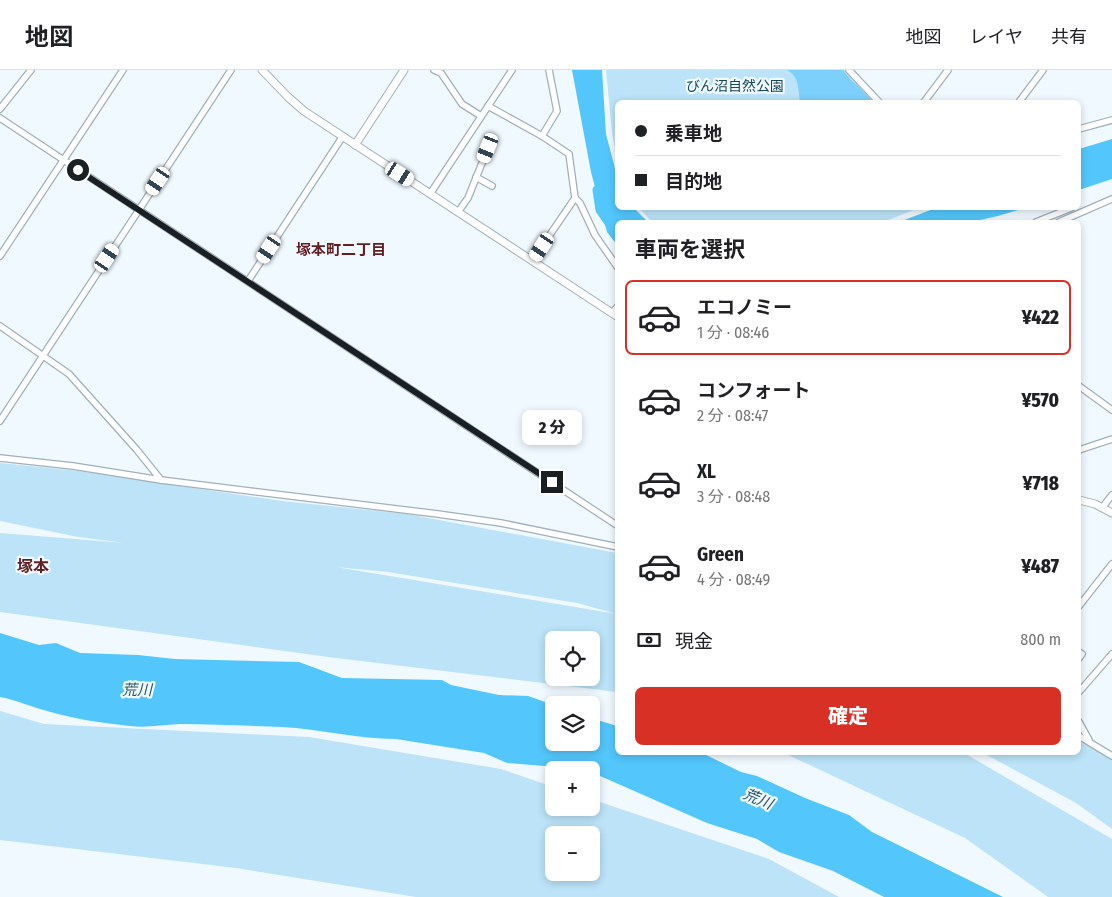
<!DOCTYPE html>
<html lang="ja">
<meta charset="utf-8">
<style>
body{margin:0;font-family:"Fira Sans Condensed","Noto Sans JP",sans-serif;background:#f6f6f6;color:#202124;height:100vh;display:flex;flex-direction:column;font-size:19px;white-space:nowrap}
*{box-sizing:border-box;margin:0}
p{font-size:16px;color:#757577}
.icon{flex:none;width:28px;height:28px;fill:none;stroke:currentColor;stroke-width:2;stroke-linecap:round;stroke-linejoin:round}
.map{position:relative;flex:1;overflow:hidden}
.details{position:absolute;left:615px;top:150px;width:466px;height:535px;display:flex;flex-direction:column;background:#fff;border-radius:8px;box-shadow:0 2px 8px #0003}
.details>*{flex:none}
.banner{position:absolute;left:615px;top:30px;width:466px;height:110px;border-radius:8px;box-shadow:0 2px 8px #0003;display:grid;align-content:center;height:110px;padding:0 20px;background:#fff}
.fabs{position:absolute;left:545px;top:561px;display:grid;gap:10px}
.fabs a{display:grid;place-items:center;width:55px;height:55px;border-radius:8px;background:#fff;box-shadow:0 2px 8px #0003;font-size:25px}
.end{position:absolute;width:22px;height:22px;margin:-11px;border:6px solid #191f22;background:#fff;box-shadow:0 0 0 2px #fff}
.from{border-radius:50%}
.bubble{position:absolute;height:35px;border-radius:8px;background:#fff;box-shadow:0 2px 8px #0003;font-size:16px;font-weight:800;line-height:35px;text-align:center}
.car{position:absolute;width:15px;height:30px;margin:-15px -8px;border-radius:6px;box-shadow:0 0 4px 1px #0007;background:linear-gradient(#fff 24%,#345 0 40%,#fff 0 76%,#345 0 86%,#fff 0)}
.banner b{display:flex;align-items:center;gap:18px;height:48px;font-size:19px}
.banner b+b{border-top:1px solid #e0e0e0}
.banner i{width:12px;height:12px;background:#202124}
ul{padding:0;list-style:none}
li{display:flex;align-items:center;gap:15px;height:75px;margin:0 10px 8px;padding:0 10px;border:2px solid transparent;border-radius:8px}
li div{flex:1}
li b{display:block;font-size:19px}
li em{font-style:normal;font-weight:800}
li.on{border-color:#d93025}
li>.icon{width:45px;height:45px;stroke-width:1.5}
h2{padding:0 20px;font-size:22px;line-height:60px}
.pay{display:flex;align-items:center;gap:12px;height:55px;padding:0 20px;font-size:19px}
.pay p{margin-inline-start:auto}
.primary-button{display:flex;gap:10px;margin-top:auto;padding:10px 20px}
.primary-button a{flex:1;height:58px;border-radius:8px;background:#d93025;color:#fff;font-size:20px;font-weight:800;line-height:58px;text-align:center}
header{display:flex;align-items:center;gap:30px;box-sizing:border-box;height:70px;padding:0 25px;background:#fff;border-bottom:1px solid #e0e0e0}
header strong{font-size:24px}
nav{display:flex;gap:28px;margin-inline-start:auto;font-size:18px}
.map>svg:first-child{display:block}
.green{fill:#bce3f8;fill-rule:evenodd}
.forest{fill:#7cd0fb}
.water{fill:#53c6fb}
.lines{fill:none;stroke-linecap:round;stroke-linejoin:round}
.river{stroke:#53c6fb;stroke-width:9}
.minor-casing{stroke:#a1b0b9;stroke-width:8}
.tertiary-casing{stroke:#a1b0b9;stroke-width:9}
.minor{stroke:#fff;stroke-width:5.5}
.tertiary{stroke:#fff;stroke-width:7}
.route{stroke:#191f22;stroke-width:6}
.labels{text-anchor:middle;stroke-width:4.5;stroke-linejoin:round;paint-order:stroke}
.park-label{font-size:14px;fill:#16465c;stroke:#f0f9ff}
.neighbourhood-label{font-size:15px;font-weight:bold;fill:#631e21;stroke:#f0f9ff}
.water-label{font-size:15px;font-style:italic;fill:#245369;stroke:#f0f9ff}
.quarter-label{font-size:16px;font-weight:bold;fill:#631e21;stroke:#f0f9ff}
</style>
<header>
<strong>地図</strong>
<nav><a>地図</a><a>レイヤ</a><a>共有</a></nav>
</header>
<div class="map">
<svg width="1112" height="827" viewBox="0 0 1112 827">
<rect width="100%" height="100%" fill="#f0f9ff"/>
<!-- green -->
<g class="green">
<polygon points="606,0 845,0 874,32 618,32 617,89 612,62"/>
<polygon points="639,138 919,138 883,152 652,152"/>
<path d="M0 393 79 401 282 431 407 444 617 483V544L577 533 388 502 336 497 617 544V622L328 587 0 542V463L125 473 78 467 0 451ZM554 570H591V608H554Z"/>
<path d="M0 641 44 654 309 667 501 699 554 717V738H591V729L769 789 839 827H416L236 798 0 770ZM554 765H591V802H554Z"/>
<polygon points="1079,671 1112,689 1112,759 1076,733 983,683 1079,682"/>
<polygon points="784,683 964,683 1112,769 1112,827 1048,827 965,768"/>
</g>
<!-- forest -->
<path class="forest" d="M787 0H843L851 10 858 16 873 32H800C798 20 800 7 787 0Z"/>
<!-- water -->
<g class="water">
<polygon points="572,0 602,0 606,64 617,106 618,138 634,138 648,152 618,152 617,175 607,162 591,102"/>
<polygon points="1112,69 1112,109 1079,120 1079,79"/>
<polygon points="936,138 1025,138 998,146 971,152 899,152"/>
<path d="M0 563 39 575 56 573 80 583 138 585 175 589 299 592 342 608 442 610 451 615 499 625 528 626 554 635V672H591V648L617 656 618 682 702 683 741 702 757 706 805 728 849 745 872 762 1003 827H884L833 801 779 782 757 769 707 753 591 702V700L507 693 484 683 396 669C358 669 320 659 282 657 248 656 213 654 179 654 163 655 146 658 130 656 102 653 74 649 47 641 31 637 17 630 0 627Z"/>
</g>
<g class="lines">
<!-- river -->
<polyline class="river" points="597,120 600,140 618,166"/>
<defs>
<g id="minor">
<polyline points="434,0 441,3 462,34 481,46"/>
<polyline points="849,0 879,32"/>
<polyline points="924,32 948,0"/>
<polyline points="1019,32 1043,0"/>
<polyline points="488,36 542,66 569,84 575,128 532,191"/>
<polyline points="0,39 31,0"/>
<polyline points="0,48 618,456"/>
<polyline points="1079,59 1112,50"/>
<polyline points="542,66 557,41 549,0"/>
<polyline points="476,107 492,116"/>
<polyline points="430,124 512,0"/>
<polyline points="575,128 580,133 595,165 618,198"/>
<polyline points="458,142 468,128 488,78"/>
<polyline points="1036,152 1071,138"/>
<polyline points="1059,152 1112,129"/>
<polyline points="0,186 123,0"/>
<polyline points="248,211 343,66"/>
<polyline points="612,243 618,236"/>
<polyline points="0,256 69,304 137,380 161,410"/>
<polyline points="1079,316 1112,340"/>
<polyline points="0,351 231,0"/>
<polyline points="1079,380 1112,369"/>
<polyline points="0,388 73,396 161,410 438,444 501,453 618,477"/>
<polyline points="1102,438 1112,425"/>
<polyline points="1079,536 1112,494"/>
<polyline points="1079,582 1082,584 1079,588"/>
<polyline points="1079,622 1112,584"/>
<polyline points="1079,652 1089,670"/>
<polyline points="1079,666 1112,686"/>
</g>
<g id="tertiary">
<polyline points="262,0 288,27 304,41 618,247"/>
<polyline points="355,75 404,0"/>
<polyline points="1079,430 1095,434 1112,443"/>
</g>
</defs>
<!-- minor casing -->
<use href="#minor" class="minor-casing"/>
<!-- tertiary casing -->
<use href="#tertiary" class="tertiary-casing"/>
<!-- minor -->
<use href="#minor" class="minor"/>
<!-- tertiary -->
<use href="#tertiary" class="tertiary"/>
</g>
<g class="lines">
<!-- route -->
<polyline class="route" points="78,100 552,412"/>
</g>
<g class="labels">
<!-- park labels -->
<g class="park-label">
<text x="735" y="21">びん沼自然公園</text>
</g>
<!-- neighbourhood labels -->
<g class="neighbourhood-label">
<text x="341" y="185">塚本町二丁目</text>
</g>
<!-- water labels -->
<g class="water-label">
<text x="137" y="625">荒川</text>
<text transform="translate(758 729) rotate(23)" y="5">荒川</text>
</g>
<!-- quarter labels -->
<g class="quarter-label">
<text x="33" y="502">塚本</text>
</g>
</g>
</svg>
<div class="fabs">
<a><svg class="icon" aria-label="locate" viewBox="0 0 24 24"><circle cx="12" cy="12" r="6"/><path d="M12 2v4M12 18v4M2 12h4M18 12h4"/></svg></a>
<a><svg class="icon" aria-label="layers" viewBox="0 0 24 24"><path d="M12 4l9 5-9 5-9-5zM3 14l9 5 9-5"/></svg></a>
<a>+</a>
<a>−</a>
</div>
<i class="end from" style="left:78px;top:100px"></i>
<i class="end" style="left:552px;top:412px"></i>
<div class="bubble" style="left:522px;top:340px;width:60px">2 分</div>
<i class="car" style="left:488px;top:78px;rotate:202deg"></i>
<i class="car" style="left:400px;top:104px;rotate:123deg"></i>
<i class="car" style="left:158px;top:111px;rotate:214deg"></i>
<i class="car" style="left:542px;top:177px;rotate:213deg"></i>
<i class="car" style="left:269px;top:179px;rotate:213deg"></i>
<i class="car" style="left:107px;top:188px;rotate:33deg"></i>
<div class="banner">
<b><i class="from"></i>乗車地</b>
<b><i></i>目的地</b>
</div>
<section class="details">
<h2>車両を選択</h2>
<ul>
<li class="on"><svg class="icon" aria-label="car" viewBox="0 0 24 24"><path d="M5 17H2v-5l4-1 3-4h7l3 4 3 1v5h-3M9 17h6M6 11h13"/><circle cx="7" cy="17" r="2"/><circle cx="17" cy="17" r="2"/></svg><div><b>エコノミー</b><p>1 分 · 08:46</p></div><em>¥422</em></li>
<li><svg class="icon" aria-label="car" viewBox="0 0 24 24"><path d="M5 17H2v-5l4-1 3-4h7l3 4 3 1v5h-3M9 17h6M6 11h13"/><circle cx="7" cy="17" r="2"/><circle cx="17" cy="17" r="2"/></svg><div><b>コンフォート</b><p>2 分 · 08:47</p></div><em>¥570</em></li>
<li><svg class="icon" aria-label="car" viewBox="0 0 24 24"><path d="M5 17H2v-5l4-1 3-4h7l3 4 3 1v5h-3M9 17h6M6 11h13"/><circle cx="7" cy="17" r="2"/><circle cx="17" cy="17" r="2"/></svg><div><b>XL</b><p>3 分 · 08:48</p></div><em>¥718</em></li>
<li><svg class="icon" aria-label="car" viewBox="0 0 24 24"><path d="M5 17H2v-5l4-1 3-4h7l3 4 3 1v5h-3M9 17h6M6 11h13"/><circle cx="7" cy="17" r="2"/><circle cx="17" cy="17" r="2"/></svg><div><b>Green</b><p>4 分 · 08:49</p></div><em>¥487</em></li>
</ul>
<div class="pay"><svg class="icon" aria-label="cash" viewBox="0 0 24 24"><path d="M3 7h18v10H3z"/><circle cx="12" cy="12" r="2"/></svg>現金<p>800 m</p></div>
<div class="primary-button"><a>確定</a></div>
</section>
</div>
